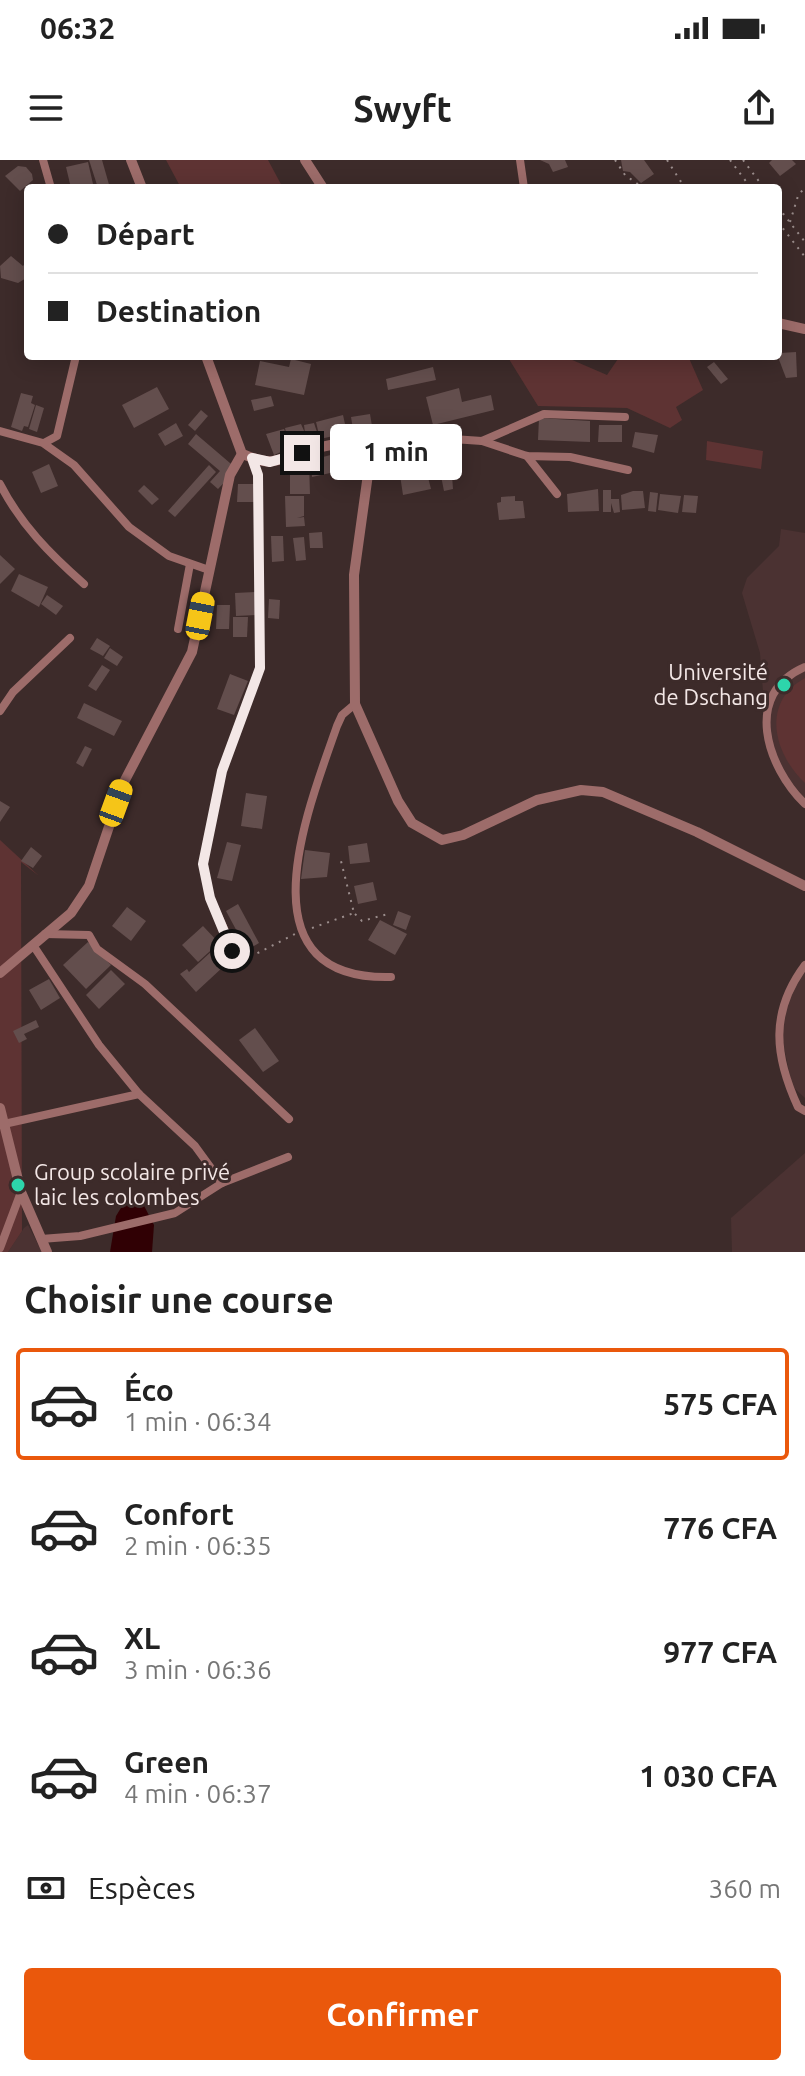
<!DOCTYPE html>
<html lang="fr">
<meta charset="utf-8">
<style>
body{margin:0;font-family:Ubuntu,sans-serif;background:#f2f2f2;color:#222;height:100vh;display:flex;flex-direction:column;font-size:30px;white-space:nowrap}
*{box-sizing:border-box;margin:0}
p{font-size:26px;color:#767676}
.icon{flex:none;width:44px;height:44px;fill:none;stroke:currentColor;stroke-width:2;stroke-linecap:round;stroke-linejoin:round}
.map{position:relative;height:1092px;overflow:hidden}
.drawer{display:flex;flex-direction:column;background:#fff;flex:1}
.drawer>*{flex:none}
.banner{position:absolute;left:24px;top:24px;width:758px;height:176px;border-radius:8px;box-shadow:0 4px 20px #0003;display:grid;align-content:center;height:176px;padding:0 24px;background:#fff}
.end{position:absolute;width:36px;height:36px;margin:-18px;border:10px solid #f3e7e6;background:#111;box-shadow:0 0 0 4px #111}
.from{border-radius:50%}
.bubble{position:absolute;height:56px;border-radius:8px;background:#fff;box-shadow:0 4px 20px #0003;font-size:26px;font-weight:600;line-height:56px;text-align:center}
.car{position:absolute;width:24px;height:48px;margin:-24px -12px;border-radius:10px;box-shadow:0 0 6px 2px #0007;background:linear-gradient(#f5c518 24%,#345 0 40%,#f5c518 0 76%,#345 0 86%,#f5c518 0)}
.banner b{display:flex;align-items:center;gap:28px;height:76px;font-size:30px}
.banner b+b{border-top:2px solid #e0e0e0}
.banner i{width:20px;height:20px;background:#222}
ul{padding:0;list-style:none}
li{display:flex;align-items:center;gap:24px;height:112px;margin:0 16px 12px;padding:0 8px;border:4px solid transparent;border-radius:8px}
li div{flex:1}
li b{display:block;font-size:30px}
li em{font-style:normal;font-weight:600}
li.selected{border-color:#ea580c}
li>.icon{width:72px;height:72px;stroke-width:1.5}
h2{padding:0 24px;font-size:36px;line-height:96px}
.pay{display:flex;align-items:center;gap:20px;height:88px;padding:0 24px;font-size:30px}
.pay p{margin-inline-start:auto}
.primary-button{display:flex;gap:16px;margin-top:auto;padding:16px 24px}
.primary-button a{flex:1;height:92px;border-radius:8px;background:#ea580c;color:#fff;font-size:32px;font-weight:600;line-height:92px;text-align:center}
.status{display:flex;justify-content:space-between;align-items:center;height:56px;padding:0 40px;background:#fff;direction:ltr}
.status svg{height:22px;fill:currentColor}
header{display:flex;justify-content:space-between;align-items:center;height:104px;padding:0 24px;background:#fff;font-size:36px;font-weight:600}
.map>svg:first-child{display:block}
.built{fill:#4b3232}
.green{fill:#5e3333}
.water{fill:#300004}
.building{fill:#634e4d}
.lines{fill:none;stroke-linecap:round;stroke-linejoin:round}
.path{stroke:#9b8d8c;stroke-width:2;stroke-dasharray:2 6;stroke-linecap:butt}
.minor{stroke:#9d6c6a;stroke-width:8}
.tertiary{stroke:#9d6c6a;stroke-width:10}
.route{stroke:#f3e7e6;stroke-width:10}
.poi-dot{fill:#2dd5ab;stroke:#3d2b2a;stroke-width:3}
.labels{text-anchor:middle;stroke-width:6;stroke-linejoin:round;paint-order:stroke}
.poi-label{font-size:22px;fill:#f3e7e6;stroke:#3d2b2a;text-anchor:end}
</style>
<div class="status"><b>06:32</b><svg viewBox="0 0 49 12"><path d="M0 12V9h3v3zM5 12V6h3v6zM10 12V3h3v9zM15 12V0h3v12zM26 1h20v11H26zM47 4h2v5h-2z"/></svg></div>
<header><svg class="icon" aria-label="menu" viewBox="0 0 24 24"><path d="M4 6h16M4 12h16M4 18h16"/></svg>Swyft<svg class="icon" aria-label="share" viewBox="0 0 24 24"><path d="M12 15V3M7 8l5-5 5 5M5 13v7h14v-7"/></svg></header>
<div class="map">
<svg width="805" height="1092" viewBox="0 0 805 1092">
<rect width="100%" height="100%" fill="#3d2b2a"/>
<!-- built -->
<g class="built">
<polygon points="781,369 805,373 805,639 774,600 765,557 760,493 742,433 747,418 779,386"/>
<polygon points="805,806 805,938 792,926 782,877 790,827"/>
<polygon points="805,993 805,1092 732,1092 731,1058"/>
<polygon points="28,1065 42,1092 8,1092 24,1068"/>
</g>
<!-- green -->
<g class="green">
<polygon points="166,0 268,0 283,28 181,28"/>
<polygon points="507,196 563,196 607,215 620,196 688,196 703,230 676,247 682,260 670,268 627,248 538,246"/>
<polygon points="707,281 763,291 761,309 706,300"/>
<path d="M805 518V623C773 593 761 542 805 518Z"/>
<polygon points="0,680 39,716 21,702 22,1071 8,1092 0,1092"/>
</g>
<!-- water -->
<polygon class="water" points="141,1040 154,1065 152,1092 110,1092 116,1056 124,1043"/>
<!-- building -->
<g class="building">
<polygon points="89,0 102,0 110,28 98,28"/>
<polygon points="540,0 565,0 568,7 553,12 549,4"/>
<polygon points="621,0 644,0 654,14 641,23 630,12 623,11"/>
<polygon points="772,0 792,0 796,4 780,16 769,3"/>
<polygon points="88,2 93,24 71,28 66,7"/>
<polygon points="18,6 26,7 32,14 33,20 20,31 5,16"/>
<polygon points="11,96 23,106 28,100 28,117 18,123 1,118 0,106"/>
<polygon points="796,192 797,217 786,218 778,197 780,193"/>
<polygon points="291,199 311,204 304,235 255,225 260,201 289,207"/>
<polygon points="714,202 728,219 721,224 707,207"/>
<polygon points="433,207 436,220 388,230 386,219"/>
<polygon points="157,227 169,249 134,268 122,245"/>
<polygon points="459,228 462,242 491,235 494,250 433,265 426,237"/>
<polygon points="21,233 33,236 31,243 35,245 28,267 24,266 22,271 11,267"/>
<polygon points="271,236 274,246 254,251 251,240"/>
<polygon points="36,245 44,248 37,272 29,269"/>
<polygon points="201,250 208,256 195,271 188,265"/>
<polygon points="370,254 372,266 353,269 351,257"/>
<polygon points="343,255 347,273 320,279 316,262"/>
<polygon points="539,258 590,261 590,282 538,280"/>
<polygon points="176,263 183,276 165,286 158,274"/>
<polygon points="314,263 317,272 306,274 309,280 274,295 266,274 284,269 287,277 285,268 301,264 305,273 304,265"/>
<polygon points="599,265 622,265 622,282 598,282"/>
<polygon points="635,272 658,275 654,293 632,287"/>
<polygon points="196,274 237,309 218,329 210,322 220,311 188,284"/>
<polygon points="358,288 362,306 312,317 311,300"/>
<polygon points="421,290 431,329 403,335 397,295"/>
<polygon points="290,302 309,303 310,334 290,334"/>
<polygon points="451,302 453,329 444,331 440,311 434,311 433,305"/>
<polygon points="49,304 58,326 41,333 32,312"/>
<polygon points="209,305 216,312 175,357 168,351"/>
<polygon points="238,324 256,324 255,342 237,342"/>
<polygon points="144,325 159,339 152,345 138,331"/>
<polygon points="598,329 599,351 568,352 567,334"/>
<polygon points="603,330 611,330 611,339 619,339 620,352 614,353 611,343 611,352 603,352"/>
<polygon points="633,331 643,331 645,348 622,350 621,335"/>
<polygon points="650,332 658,333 656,352 648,351"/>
<polygon points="660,334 681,336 678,353 658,350"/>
<polygon points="684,335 698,336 696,353 682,352"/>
<polygon points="285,336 304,336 304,356 297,358 304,357 305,366 286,367"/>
<polygon points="515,336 515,341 523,341 525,358 499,360 497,343 501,342 501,337"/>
<polygon points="322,372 323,388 310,388 309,373"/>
<polygon points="271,376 283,376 284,401 272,402"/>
<polygon points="304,377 306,400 296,401 293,378"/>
<polygon points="0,395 15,409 0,424"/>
<polygon points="19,414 48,427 39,447 11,431"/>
<polygon points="255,432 257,455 236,456 235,433"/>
<polygon points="47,435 63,446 56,455 41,444"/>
<polygon points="269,439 280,440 279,459 268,458"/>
<polygon points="217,445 230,445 229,469 216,469"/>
<polygon points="233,457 248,457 247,477 233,477"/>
<polygon points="97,478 110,486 103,496 90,489"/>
<polygon points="110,488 123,497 117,506 104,498"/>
<polygon points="102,505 110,510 96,531 88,526"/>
<polygon points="230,514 248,521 234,555 217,549"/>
<polygon points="84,543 122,561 114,576 77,558"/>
<polygon points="85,586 92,589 83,607 76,603"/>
<polygon points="246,633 267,636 262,669 241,666"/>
<polygon points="0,641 10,647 0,662"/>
<polygon points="227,682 241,685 232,721 217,718"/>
<polygon points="367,683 370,702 350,704 348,686"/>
<polygon points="31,687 42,696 33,708 21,701"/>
<polygon points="305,690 330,693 327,717 301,719"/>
<polygon points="373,722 377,740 358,744 354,726"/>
<polygon points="238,744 259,783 247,790 226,751"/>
<polygon points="127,747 146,761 131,781 112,766"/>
<polygon points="398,751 411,756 406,770 393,765"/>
<polygon points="380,760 407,774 395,795 368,780"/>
<polygon points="203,766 219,783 198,802 182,785"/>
<polygon points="88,782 111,805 86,829 63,805"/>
<polygon points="213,790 223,807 196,832 180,814 187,809 189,812"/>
<polygon points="111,810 125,824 99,849 86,835"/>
<polygon points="49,819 60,838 41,850 29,830"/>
<polygon points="36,860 39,867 24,874 27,879 19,883 13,871"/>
<polygon points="255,868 279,901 263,912 239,880"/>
</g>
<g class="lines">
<!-- path -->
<g class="path">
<polyline points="615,0 625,15 643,28"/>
<polyline points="667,0 685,28"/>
<polyline points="730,0 751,28"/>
<polyline points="743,0 764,28"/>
<polyline points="778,47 805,82"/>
<polyline points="778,62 805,97"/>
<polyline points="790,62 798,36 805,27"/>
<polyline points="355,754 362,761 388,754"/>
<polyline points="312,768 354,753 340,697"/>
<polyline points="243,796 248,798 295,774"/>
</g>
<!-- minor -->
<g class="minor">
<polyline points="43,0 51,28"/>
<polyline points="520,0 524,28"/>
<polyline points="0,271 43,283 74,305 129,367 169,396 209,410"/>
<polyline points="482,281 527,296 570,297 628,310"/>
<polyline points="44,283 57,276 76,196"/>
<polyline points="363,289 394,275 482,281 544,254 625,257"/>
<polyline points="527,296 557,334"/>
<path d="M0 324C21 365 50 394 84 424"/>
<polyline points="178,469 190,404"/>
<path d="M805 507C742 534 767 607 805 644"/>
<path d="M355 544 342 555 337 566C308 649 238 821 391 817"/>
<polyline points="0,551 13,532 70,478"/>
<polyline points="45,774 89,775 97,789 145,824 289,959"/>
<polyline points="33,785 99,885 139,934 195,986 222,1023"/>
<polyline points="235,793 210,738 203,704 222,611 260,508 258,315 252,298"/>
<path d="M805 805C770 852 774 895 798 947L805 951"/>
<polyline points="4,964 139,934"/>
<polyline points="41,1079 80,1076 175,1053 222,1023 288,997"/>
<polyline points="0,1088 21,1032"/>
</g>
<!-- tertiary -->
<g class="tertiary">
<polyline points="131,0 142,28"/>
<polyline points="305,0 323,28"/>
<polyline points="778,163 805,169"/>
<path d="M206 196 242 294C251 297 263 303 273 301 300 297 364 261 369 307L354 415 355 544 398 641 412 663 442 680 463 675 537 640 581 630 603 632 697 672 805 726"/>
<polyline points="0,813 71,753 89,726 124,622 192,492 230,315 242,294"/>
<polyline points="0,948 21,1032 47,1092"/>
</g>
</g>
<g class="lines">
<!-- route -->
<polyline class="route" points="232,791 210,738 203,704 222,611 260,508 258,315 252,298 270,302 302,293"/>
</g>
<!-- markers -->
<g class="poi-dot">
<circle cx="784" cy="525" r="8"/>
<circle cx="18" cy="1025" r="8"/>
</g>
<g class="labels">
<!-- poi labels -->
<g class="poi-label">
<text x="768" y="520">Université<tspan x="768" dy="25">de Dschang</tspan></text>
<text x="34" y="1020" text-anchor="start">Group scolaire privé<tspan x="34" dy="25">laic les colombes</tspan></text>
</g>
</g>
</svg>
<i class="end from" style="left:232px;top:791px"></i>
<i class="end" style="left:302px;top:293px"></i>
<div class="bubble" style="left:330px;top:264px;width:132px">1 min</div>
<i class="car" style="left:200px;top:456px;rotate:11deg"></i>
<i class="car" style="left:116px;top:643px;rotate:20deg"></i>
<div class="banner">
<b><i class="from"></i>Départ</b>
<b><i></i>Destination</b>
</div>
</div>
<section class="drawer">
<h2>Choisir une course</h2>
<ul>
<li class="selected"><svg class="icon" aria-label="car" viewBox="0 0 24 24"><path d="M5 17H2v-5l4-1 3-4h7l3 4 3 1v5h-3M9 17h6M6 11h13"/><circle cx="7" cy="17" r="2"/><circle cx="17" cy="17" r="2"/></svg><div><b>Éco</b><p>1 min · 06:34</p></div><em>575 CFA</em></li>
<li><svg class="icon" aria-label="car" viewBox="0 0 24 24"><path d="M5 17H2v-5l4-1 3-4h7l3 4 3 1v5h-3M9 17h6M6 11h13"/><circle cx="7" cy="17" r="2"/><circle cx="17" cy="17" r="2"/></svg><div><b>Confort</b><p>2 min · 06:35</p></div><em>776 CFA</em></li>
<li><svg class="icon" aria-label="car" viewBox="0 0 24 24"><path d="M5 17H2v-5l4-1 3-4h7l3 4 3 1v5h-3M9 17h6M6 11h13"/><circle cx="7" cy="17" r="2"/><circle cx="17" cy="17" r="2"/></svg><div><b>XL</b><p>3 min · 06:36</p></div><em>977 CFA</em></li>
<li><svg class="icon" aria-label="car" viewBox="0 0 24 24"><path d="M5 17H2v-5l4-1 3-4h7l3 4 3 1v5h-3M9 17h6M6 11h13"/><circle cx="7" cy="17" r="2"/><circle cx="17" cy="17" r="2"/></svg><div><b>Green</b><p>4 min · 06:37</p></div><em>1 030 CFA</em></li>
</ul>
<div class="pay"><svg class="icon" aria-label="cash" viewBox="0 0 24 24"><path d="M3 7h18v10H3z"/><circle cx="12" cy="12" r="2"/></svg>Espèces<p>360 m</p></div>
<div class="primary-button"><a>Confirmer</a></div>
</section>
